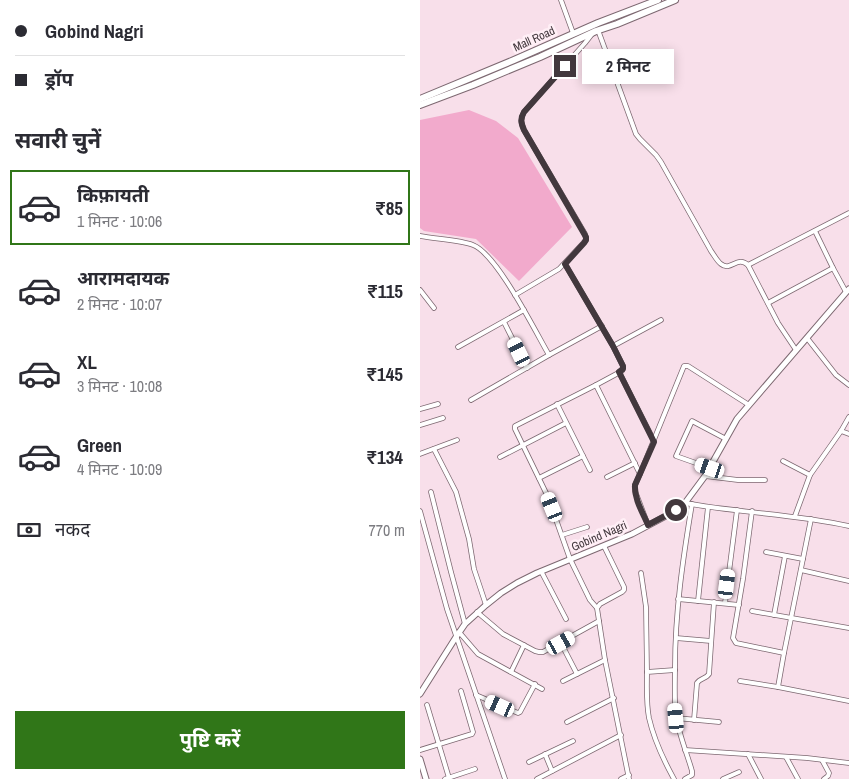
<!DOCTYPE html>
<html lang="hi">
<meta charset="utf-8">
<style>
body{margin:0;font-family:"Archivo Narrow","Noto Sans Devanagari",sans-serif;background:#f2f2f3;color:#2b2b33;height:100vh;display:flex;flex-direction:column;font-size:19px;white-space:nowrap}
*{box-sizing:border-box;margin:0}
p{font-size:16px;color:#7c7c81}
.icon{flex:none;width:28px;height:28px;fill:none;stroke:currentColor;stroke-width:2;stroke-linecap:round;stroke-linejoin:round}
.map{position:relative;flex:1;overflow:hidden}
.sheet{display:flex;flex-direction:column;background:#fff;width:420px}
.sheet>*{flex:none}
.banner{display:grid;align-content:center;height:110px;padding:0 15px;background:#fff}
.end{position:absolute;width:22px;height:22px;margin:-11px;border:6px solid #42383d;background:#fff;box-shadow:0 0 0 2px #fff}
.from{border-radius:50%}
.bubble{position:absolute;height:35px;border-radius:0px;background:#fff;box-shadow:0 2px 12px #0003;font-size:16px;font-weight:700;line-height:35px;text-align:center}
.car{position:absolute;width:15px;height:30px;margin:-15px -8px;border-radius:6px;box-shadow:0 0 4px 1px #0007;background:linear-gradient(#fff 24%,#345 0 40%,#fff 0 76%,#345 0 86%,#fff 0)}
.banner b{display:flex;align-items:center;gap:18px;height:48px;font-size:19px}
.banner b+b{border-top:1px solid #e1e1e2}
.banner i{width:12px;height:12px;background:#2b2b33}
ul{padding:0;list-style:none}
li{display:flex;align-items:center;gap:15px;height:75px;margin:0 10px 8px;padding:0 5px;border:2px solid transparent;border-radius:0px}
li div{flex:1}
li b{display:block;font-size:19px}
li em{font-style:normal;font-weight:700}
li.current{border-color:#307618}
li>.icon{width:45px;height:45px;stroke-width:1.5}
h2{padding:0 15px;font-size:22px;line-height:60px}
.pay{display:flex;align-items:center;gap:12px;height:55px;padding:0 15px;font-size:19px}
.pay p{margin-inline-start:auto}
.action{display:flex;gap:10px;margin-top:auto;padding:10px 15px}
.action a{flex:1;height:58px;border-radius:0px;background:#307618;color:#fff;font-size:20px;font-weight:700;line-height:58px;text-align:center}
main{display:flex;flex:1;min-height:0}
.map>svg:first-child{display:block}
.green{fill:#f2aacc}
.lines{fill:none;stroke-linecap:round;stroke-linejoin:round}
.minor-casing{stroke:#7d6871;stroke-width:5.5}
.tertiary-casing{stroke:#7d6871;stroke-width:7}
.trunk-casing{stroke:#7d6871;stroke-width:8}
.minor{stroke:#fff;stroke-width:4}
.tertiary{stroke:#fff;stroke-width:5}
.trunk{stroke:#fff;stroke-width:6}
.route{stroke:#42383d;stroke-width:6}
.labels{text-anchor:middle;stroke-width:5;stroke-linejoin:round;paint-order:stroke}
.street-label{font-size:12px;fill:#42383d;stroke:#ffeff6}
</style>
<main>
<section class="sheet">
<div class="banner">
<b><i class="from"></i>Gobind Nagri</b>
<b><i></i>ड्रॉप</b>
</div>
<h2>सवारी चुनें</h2>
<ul>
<li class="current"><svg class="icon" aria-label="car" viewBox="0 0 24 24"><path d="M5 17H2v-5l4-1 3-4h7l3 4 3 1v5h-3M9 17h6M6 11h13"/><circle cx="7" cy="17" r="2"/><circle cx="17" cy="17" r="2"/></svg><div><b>किफ़ायती</b><p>1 मिनट · 10:06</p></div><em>₹85</em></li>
<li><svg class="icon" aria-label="car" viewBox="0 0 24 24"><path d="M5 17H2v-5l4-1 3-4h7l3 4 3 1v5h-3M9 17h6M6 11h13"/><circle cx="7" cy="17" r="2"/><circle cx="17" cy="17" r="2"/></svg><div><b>आरामदायक</b><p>2 मिनट · 10:07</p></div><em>₹115</em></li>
<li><svg class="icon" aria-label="car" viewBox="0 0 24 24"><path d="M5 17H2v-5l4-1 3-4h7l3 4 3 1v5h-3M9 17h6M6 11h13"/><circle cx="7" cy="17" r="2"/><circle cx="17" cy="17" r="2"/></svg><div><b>XL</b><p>3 मिनट · 10:08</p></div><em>₹145</em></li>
<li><svg class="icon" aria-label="car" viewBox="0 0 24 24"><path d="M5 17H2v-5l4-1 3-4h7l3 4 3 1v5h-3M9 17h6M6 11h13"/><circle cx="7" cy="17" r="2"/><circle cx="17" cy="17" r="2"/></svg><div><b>Green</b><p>4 मिनट · 10:09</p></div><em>₹134</em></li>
</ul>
<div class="pay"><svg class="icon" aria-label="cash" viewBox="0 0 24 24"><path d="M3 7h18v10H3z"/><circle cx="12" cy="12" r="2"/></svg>नकद<p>770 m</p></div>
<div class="action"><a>पुष्टि करें</a></div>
</section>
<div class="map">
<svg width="429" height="779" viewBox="0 0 429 779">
<rect width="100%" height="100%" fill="#f8dfea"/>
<!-- green -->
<polygon class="green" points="49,110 76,121 98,138 152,227 99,281 56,239 4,231 0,228 0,120"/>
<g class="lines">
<defs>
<g id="minor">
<polyline points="141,0 153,33"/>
<path d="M178 30 216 134 220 139 236 155 241 162 291 251C294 255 297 261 301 264 311 272 317 255 328 265L358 323 376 350"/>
<polyline points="395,231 413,268 426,292"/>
<path d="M0 236C15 239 40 240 53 245 77 254 115 331 129 355L182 326"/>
<polyline points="145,264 193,346 203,366 202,371 176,385 220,474 215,485 215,491 228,525"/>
<polyline points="328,265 429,213"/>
<polyline points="0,290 14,308"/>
<path d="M95 295 139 269 166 240 165 234 104 130C101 123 100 119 104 112L165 43 172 34"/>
<polyline points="348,303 413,268"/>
<polyline points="84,322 107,368"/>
<polyline points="387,338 416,375 429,385"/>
<polyline points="193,346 241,320"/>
<polyline points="38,347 104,310"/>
<polyline points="199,372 234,441"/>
<polyline points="176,385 95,426 95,429 128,497 150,559 170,600 177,608"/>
<polyline points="51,400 129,355"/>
<polyline points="137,404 170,470"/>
<polyline points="0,409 18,404"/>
<polyline points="0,425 23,418"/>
<polyline points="421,431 429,434"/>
<polyline points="14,449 36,492 49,539 54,569 66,605"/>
<polyline points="0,454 37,440"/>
<polyline points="80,457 146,423"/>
<polyline points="363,461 390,475"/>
<polyline points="290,468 256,456 272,421 306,439"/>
<polyline points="220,474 264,366 268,366 329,405"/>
<polyline points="285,476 318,480 345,480"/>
<polyline points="187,477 215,463"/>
<polyline points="119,478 163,456"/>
<polyline points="11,492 31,572 45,624"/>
<path d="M265 503C319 513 375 514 429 526"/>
<polyline points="0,511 27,609 85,779"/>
<polyline points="332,511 323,579 313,638 316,643 364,653"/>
<polyline points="375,516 390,475 421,431 429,417"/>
<polyline points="142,535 167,527"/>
<polyline points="184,546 204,587 204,590 202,592 180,604 177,608 185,660 209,779"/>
<polyline points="346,552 383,559"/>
<polyline points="381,570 429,581"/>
<polyline points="121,571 146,619"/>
<polyline points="221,573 226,607 227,672"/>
<polyline points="258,599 319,605"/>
<polyline points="278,601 288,507"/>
<polyline points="305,603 317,510"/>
<polyline points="332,611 429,628"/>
<polyline points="57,612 83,634 115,651 119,652 123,652 179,621"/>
<polyline points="354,615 365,556"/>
<polyline points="39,632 58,654 122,689"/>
<polyline points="256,638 291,641"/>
<polyline points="141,643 157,674"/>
<polyline points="91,672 104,645"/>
<polyline points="143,681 185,660"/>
<polyline points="320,681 358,687 429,701"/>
<polyline points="358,687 364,653 391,519"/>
<polyline points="56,695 98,713 100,712 115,684"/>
<polyline points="7,705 29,778"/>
<polyline points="256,718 299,722"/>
<path d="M274 720 277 683C280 678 286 679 289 674L294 602"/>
<polyline points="147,722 194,698"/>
<polyline points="0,750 52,734 53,732 41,691"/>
<polyline points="265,750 387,758 429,763"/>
<polyline points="125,754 132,771"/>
<polyline points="328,754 341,779"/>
<polyline points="366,757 378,779"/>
<polyline points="402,760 409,773 408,776 404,779"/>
<polyline points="109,762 153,741"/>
<polyline points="25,779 55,769"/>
<polyline points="117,779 201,735"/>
<polyline points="201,779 209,775"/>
<path d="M254 779C243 759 234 740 229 718 226 703 227 687 227 672L255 670"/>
<path d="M265 779 272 775V771C267 753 259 735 256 716 254 700 255 683 255 667 255 612 263 558 272 504"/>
<polyline points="303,779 319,772"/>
</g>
<g id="tertiary">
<polyline points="0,694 36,637 45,624 66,605 81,593 97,583 117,573 212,534 246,516 265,503 285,476 317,419 429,289"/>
<polyline points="0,759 6,779"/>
</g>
<g id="trunk">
<polyline points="0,99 94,60 178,23 238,0"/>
<polyline points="0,105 53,85 120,57 176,31 197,24 255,0"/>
</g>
</defs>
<!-- minor casing -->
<use href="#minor" class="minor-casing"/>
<!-- tertiary casing -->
<use href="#tertiary" class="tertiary-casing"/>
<!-- trunk casing -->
<use href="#trunk" class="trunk-casing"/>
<!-- minor -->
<use href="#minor" class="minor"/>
<!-- tertiary -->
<use href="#tertiary" class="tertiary"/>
<!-- trunk -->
<use href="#trunk" class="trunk"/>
</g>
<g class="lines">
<!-- route -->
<path class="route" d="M145 66 104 112C100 119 101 123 104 130L166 237V240L164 243 145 264 193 346 203 366V369L199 372 234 442 215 485C214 499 223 513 228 525L256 510"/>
</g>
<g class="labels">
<!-- street labels -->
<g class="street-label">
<text transform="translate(114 39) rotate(-24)" y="4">Mall Road</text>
<text transform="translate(179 536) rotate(-23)" y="4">Gobind Nagri</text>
</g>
</g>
</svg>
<i class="end from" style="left:256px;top:510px"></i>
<i class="end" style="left:145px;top:66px"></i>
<div class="bubble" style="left:162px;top:49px;width:92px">2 मिनट</div>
<i class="car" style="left:99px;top:352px;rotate:334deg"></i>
<i class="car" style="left:290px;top:468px;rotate:289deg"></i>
<i class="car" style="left:132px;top:507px;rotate:338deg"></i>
<i class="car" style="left:307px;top:584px;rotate:7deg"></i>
<i class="car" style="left:141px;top:643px;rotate:61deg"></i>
<i class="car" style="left:80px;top:706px;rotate:294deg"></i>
<i class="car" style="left:256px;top:718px;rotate:355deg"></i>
</div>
</main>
